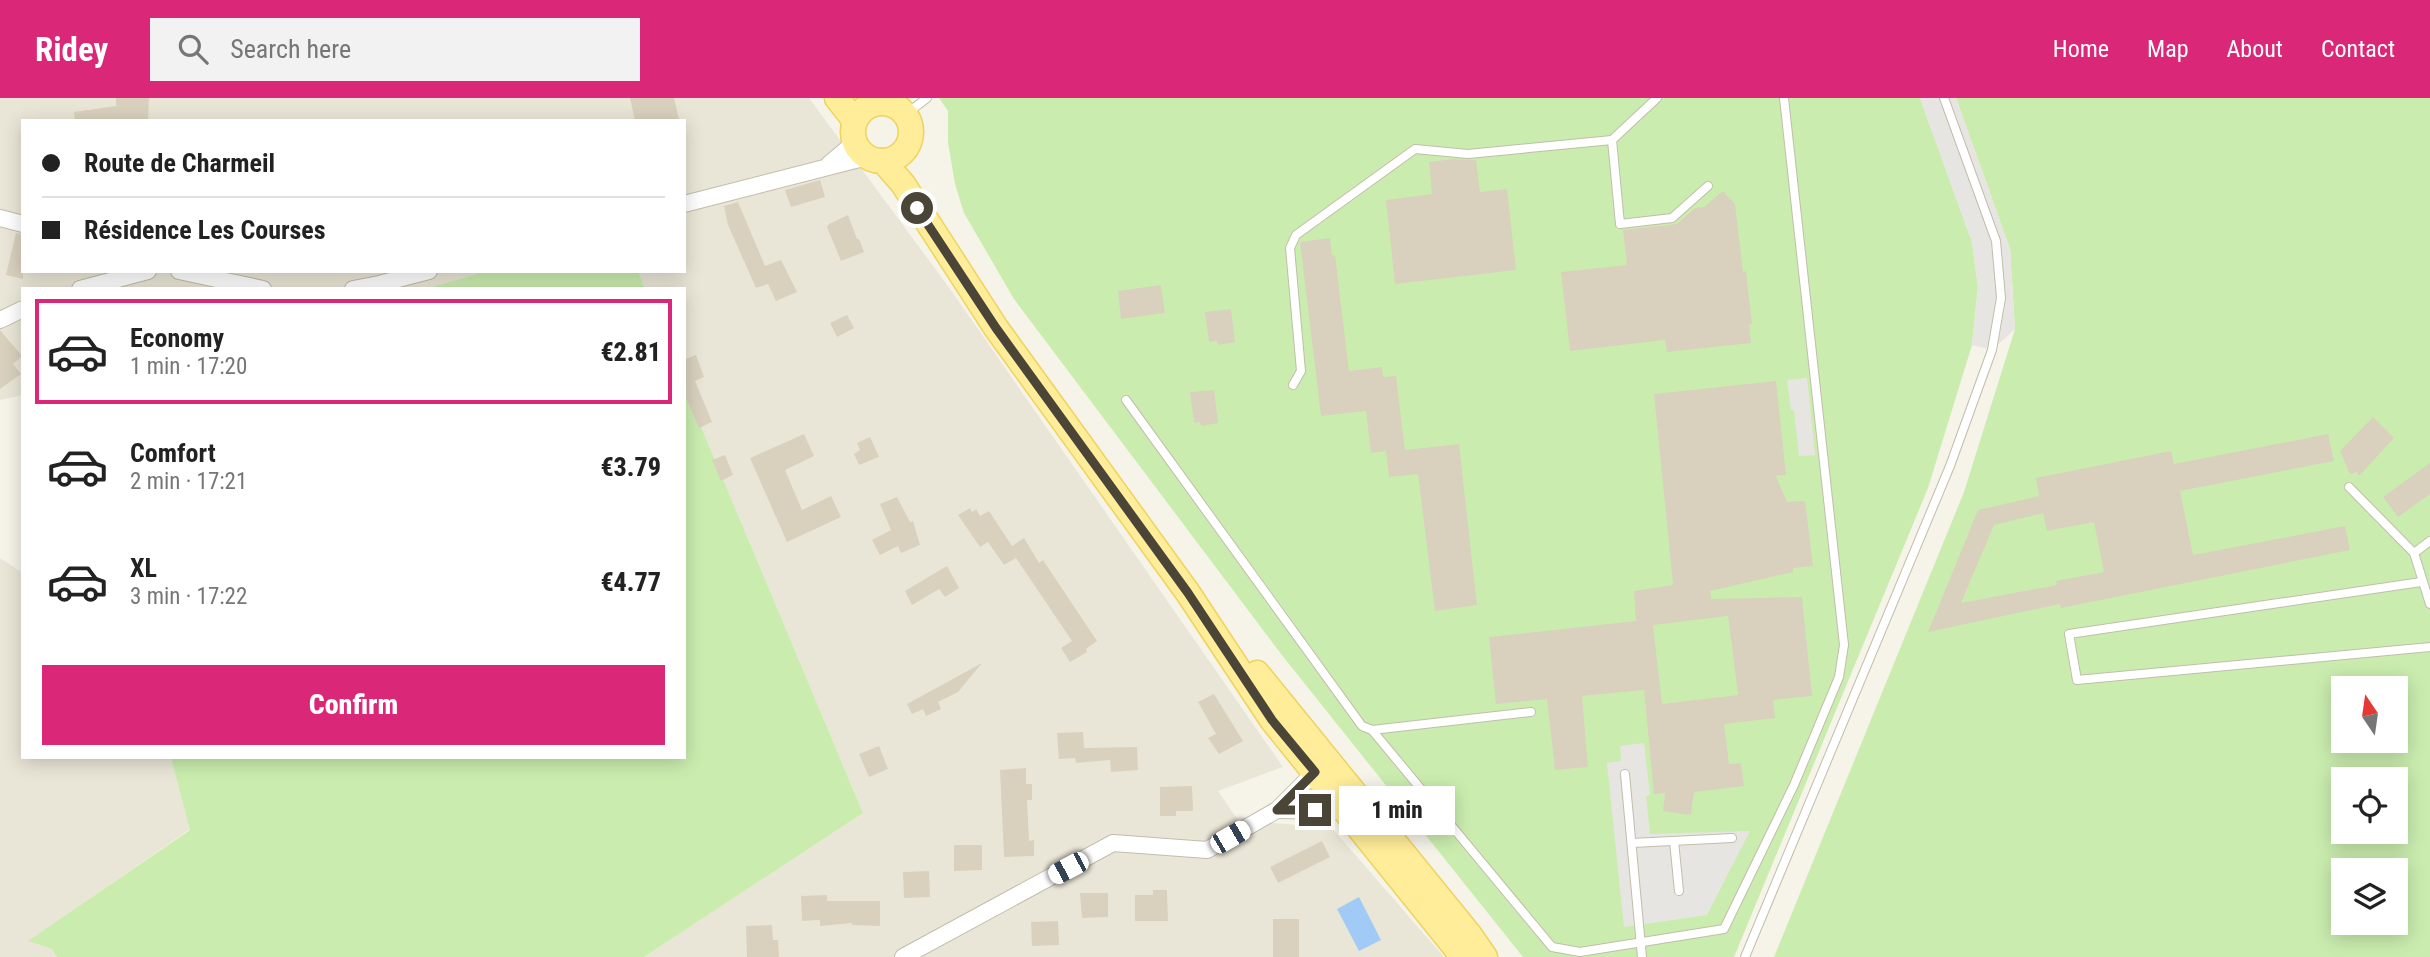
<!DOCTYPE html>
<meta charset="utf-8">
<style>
body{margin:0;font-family:"Roboto Condensed",sans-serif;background:#f2f2f2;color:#222;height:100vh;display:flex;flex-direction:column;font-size:26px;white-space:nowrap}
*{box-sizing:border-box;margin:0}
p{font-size:23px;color:#767676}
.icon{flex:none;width:38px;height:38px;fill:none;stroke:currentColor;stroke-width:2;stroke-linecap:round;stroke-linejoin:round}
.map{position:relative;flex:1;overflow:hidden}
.sheet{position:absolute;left:21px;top:189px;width:665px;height:472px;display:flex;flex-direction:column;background:#fff;border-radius:0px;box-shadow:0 4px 18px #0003}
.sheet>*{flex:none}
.banner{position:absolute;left:21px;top:21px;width:665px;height:154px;border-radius:0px;box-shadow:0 4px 18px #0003;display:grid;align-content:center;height:154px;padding:0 21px;background:#fff}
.needle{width:46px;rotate:347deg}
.buttons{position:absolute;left:2331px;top:578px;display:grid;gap:14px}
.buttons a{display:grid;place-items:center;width:77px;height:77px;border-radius:0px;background:#fff;box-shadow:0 4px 18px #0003;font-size:35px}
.end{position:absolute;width:32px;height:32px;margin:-16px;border:9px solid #4a4536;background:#fff;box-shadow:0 0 0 4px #fff}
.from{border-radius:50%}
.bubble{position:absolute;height:49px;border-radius:0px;background:#fff;box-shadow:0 4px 18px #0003;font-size:23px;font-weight:800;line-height:49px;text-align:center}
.car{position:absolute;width:21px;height:42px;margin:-21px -10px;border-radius:9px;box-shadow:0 0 5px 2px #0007;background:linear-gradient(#fff 24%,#345 0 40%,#fff 0 76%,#345 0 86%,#fff 0)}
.banner b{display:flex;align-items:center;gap:24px;height:66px;font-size:26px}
.banner b+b{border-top:2px solid #e0e0e0}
.banner i{width:18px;height:18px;background:#222}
ul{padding:12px 0 0;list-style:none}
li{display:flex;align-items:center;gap:21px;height:105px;margin:0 14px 10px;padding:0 7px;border:4px solid transparent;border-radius:0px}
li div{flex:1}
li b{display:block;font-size:26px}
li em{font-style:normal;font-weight:800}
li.active{border-color:#db2777}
li>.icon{width:63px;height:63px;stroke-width:1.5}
.action{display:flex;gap:14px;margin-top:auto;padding:14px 21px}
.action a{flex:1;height:80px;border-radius:0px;background:#db2777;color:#fff;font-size:28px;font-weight:800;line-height:80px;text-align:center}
header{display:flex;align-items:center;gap:42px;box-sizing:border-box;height:98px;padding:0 35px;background:#db2777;color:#fff}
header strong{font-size:33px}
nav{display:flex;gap:38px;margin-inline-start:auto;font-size:24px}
.search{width:490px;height:63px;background:#f2f2f2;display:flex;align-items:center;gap:18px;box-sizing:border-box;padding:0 24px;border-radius:0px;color:#767676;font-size:26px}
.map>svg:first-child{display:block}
.residential{fill:#eae6d7}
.green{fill:#caedaf;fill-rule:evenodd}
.parking{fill:#e7e5e1}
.water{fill:#a1caf7}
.building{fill:#d9d1bd;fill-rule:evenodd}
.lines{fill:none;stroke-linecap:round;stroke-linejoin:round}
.service-casing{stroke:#c2bdaa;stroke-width:10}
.minor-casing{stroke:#c2bdaa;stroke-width:18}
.primary-casing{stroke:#efd35e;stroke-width:27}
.service{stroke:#fff;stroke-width:8}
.minor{stroke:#fff;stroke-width:16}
.primary{stroke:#ffed99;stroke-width:24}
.route{stroke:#4a4536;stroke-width:9}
</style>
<header>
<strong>Ridey</strong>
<div class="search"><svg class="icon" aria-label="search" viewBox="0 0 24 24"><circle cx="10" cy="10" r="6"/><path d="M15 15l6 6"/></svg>Search here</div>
<nav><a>Home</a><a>Map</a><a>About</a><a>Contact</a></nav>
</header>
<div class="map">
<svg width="2430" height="859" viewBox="0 0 2430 859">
<rect width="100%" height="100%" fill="#f6f3e9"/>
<!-- residential -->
<g class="residential">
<polygon points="0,0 809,0 948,188 1283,669 1218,693 1238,722 1332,730 1444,859 644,859 863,715 684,288 684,191 645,191 638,173 684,173 684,23 23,23 23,173 487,173 425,191 23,191 23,297 0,302"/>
<polygon points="0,460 23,475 23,660 171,660 190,731 29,843 52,851 57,859 0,859"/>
</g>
<!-- green -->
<g class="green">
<polygon points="939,0 1920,0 1972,144 1978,189 1972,247 1928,390 1734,859 1523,859 1281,556 1014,201 964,115 955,86 948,44 948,13"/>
<path d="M1956 0H2430V859H1774L1964 394 2015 231 2010 151ZM2343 590H2396V642H2343ZM2343 681H2396V733H2343ZM2343 772H2396V824H2343Z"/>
<polygon points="487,173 638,173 645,191 425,191"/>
<polygon points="684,288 863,715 644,859 57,859 52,851 28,843 190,732 171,660 684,660"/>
</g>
<!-- parking -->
<g class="parking">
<polygon points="1920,0 1956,0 2010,151 2015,231 1992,252 1972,247 1978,189 1972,144"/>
<polygon points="1807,280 1815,357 1799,358 1794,312 1791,312 1787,282"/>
<polygon points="1644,645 1650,697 1646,698 1650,736 1750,733 1707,817 1624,829 1607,665 1621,663 1620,648"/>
</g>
<!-- water -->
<polygon class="water" points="1359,799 1381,842 1359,853 1337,811"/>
<!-- building -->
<g class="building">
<polygon points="116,0 149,0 148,23 75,23 74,14 116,8"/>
<polygon points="630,0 674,0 679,21 635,23"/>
<polygon points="1453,61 1476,62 1480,94 1507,91 1516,172 1395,186 1386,102 1432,96 1429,64"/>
<polygon points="820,82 825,99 791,109 785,92"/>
<polygon points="1723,93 1735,106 1743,174 1746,173 1752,226 1749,226 1751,245 1667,254 1665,242 1570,253 1561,174 1627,167 1623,132 1677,126 1695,110 1704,109"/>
<polygon points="738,104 765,168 781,162 797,194 776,203 768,186 756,190 728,127 724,108"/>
<polygon points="848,117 857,141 859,141 864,154 841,163 827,129 829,126"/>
<polygon points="16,135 23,136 23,181 6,177"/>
<polygon points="1330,140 1332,158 1335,157 1349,273 1382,269 1383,279 1396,278 1405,352 1459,346 1477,507 1435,513 1418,376 1389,379 1386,353 1371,355 1366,313 1321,318 1300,144"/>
<polygon points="1161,187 1165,215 1121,221 1118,193"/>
<polygon points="1231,211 1235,244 1218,247 1217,243 1209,244 1205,214"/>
<polygon points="847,217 854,230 837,239 830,225"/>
<polygon points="0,232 22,258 13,266 21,276 0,291"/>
<polygon points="696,257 704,279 695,283 712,324 699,330 684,295 684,259 686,261"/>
<path d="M1776 283 1786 377 1776 378 1787 404 1805 403 1813 468 1793 470V474L1710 493 1711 501 1802 499 1812 598 1773 602 1775 620 1724 626 1729 666 1741 665 1744 688 1694 694 1691 717 1663 713 1665 695 1654 696 1644 592 1582 598 1588 669 1555 672 1547 601 1496 606 1489 539 1636 523 1634 493 1673 487 1654 296ZM1728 518 1738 597 1662 606 1653 527Z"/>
<polygon points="1214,292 1218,325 1201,328 1200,324 1194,325 1190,294"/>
<polygon points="2373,319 2394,340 2359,378 2357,374 2350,376 2340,353"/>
<polygon points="804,336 814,358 785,372 802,412 831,398 841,419 787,444 750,360"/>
<path d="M2328 336 2334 363 2180 393 2193 457 2345 428 2350 452 2061 510 2060 506 1928 534 1978 412 2039 398 2036 380 2171 353 2174 366ZM2043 415 2047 433 2094 424 2104 474 2056 483 2057 487 1961 505 1994 427Z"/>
<polygon points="870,339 879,359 859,367 854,356 860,352 857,345"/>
<polygon points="725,357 733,377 721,383 712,362"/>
<polygon points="2430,365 2430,396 2398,419 2383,399"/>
<polygon points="897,399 910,424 913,423 920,447 901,455 898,448 880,457 872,442 891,432 880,406"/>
<polygon points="970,410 972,414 976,411 980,418 989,413 1012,448 1024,440 1039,465 1043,462 1097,543 1086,551 1087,554 1070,564 1061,550 1072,543 1016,460 1004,467 988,444 980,449 958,417"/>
<polygon points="947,468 959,490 945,499 939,491 912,507 905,493"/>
<polygon points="982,565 958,594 938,604 941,611 926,618 923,611 912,616 907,606"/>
<polygon points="1214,596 1243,643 1219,656 1208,640 1216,636 1198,604"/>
<polygon points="1083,634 1084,650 1137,649 1138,672 1111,674 1110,662 1076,665 1075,660 1059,661 1057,635"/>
<polygon points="879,648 888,671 869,679 859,656"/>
<polygon points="1026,670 1026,686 1032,686 1032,702 1027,702 1029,743 1034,742 1034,758 1004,759 1000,672"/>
<polygon points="1192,688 1193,713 1176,713 1176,718 1160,718 1160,689"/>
<polygon points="1322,743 1330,759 1278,785 1270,769"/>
<polygon points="954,747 982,747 982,772 954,773"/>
<polygon points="929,773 930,799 904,800 903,774"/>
<polygon points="1153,792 1167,792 1168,823 1135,823 1135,797 1153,797"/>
<polygon points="1080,795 1108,795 1108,819 1082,820"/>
<polygon points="827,797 827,803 880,803 880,828 852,827 852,825 820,828 820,822 802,823 801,798"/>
<rect x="1273" y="821" width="26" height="38"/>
<polygon points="1058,823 1059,847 1032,848 1031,824"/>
<polygon points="772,827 773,842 778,842 779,859 747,859 746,828"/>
</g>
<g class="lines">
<defs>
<g id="service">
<polyline points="906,16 927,0"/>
<polyline points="1612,42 1620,126 1672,120 1708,88"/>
<polyline points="1293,287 1301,273 1290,150 1296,137 1415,51 1468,56 1612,42 1657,0"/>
<polyline points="1126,302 1362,628 1372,632 1531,614"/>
<polyline points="2349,389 2414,455 2430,506"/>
<polyline points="2414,455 2430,443"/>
<polyline points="2421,484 2069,536 2077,582 2430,549"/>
<polyline points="1372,632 1552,849 1580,854 1724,831 1794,687 1839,579 1844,547 1784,0"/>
<polyline points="1625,676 1642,859"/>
<polyline points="1674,743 1679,793"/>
<polyline points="1632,745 1732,740"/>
<polyline points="1745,859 1950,368 1992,252 2001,200 1996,143 1944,0"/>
</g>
<g id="minor">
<polyline points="829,66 855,44"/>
<polyline points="684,106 867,59"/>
<polyline points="0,120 23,126"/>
<polyline points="179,173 263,191"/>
<polyline points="80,191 148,173"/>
<polyline points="353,191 379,186 429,173"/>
<polyline points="0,222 23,211"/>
<polyline points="1277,712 1335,713 1341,708 1338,700"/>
<polyline points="903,859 1113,745 1207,752 1277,712 1315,674 1320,676"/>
</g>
<g id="primary">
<polyline points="837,0 855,23"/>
<circle cx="882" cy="34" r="29"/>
<polyline points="883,63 903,86 996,230 1188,495 1272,622 1463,859"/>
<polyline points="1257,575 1469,836 1485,859"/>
</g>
</defs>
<!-- service casing -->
<use href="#service" class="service-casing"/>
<!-- minor casing -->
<use href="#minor" class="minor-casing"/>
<!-- primary casing -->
<use href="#primary" class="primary-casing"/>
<!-- service -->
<use href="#service" class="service"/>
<!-- minor -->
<use href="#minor" class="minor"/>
<!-- primary -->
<use href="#primary" class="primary"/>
</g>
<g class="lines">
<!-- route -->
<polyline class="route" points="917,110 996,230 1188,495 1272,622 1315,674 1277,712 1315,712"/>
</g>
</svg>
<div class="buttons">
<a><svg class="needle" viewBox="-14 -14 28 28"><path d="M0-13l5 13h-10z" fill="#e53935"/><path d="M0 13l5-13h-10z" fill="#767676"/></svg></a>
<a><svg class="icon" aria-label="locate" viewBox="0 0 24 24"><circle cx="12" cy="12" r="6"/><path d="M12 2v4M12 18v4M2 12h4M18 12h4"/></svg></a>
<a><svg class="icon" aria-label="layers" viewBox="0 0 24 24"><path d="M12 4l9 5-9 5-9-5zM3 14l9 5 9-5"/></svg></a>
</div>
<i class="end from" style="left:917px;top:110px"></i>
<i class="end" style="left:1315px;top:712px"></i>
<div class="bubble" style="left:1339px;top:688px;width:116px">1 min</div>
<i class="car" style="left:1230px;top:739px;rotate:60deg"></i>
<i class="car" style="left:1068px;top:770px;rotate:242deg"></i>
<div class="banner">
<b><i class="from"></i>Route de Charmeil</b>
<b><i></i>Résidence Les Courses</b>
</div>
<section class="sheet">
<ul>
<li class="active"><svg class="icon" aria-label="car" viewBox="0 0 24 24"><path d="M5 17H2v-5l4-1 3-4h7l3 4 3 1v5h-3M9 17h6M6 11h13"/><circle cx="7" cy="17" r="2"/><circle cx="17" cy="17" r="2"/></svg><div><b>Economy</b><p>1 min · 17:20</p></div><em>€2.81</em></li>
<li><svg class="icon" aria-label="car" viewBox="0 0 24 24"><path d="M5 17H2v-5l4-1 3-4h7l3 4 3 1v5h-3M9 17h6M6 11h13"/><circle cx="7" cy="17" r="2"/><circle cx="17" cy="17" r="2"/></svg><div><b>Comfort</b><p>2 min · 17:21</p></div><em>€3.79</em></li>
<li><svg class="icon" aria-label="car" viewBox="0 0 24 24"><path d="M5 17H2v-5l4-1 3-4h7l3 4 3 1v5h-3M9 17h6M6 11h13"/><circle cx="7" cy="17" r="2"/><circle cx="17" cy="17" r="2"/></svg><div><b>XL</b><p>3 min · 17:22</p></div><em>€4.77</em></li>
</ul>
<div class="action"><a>Confirm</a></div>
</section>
</div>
